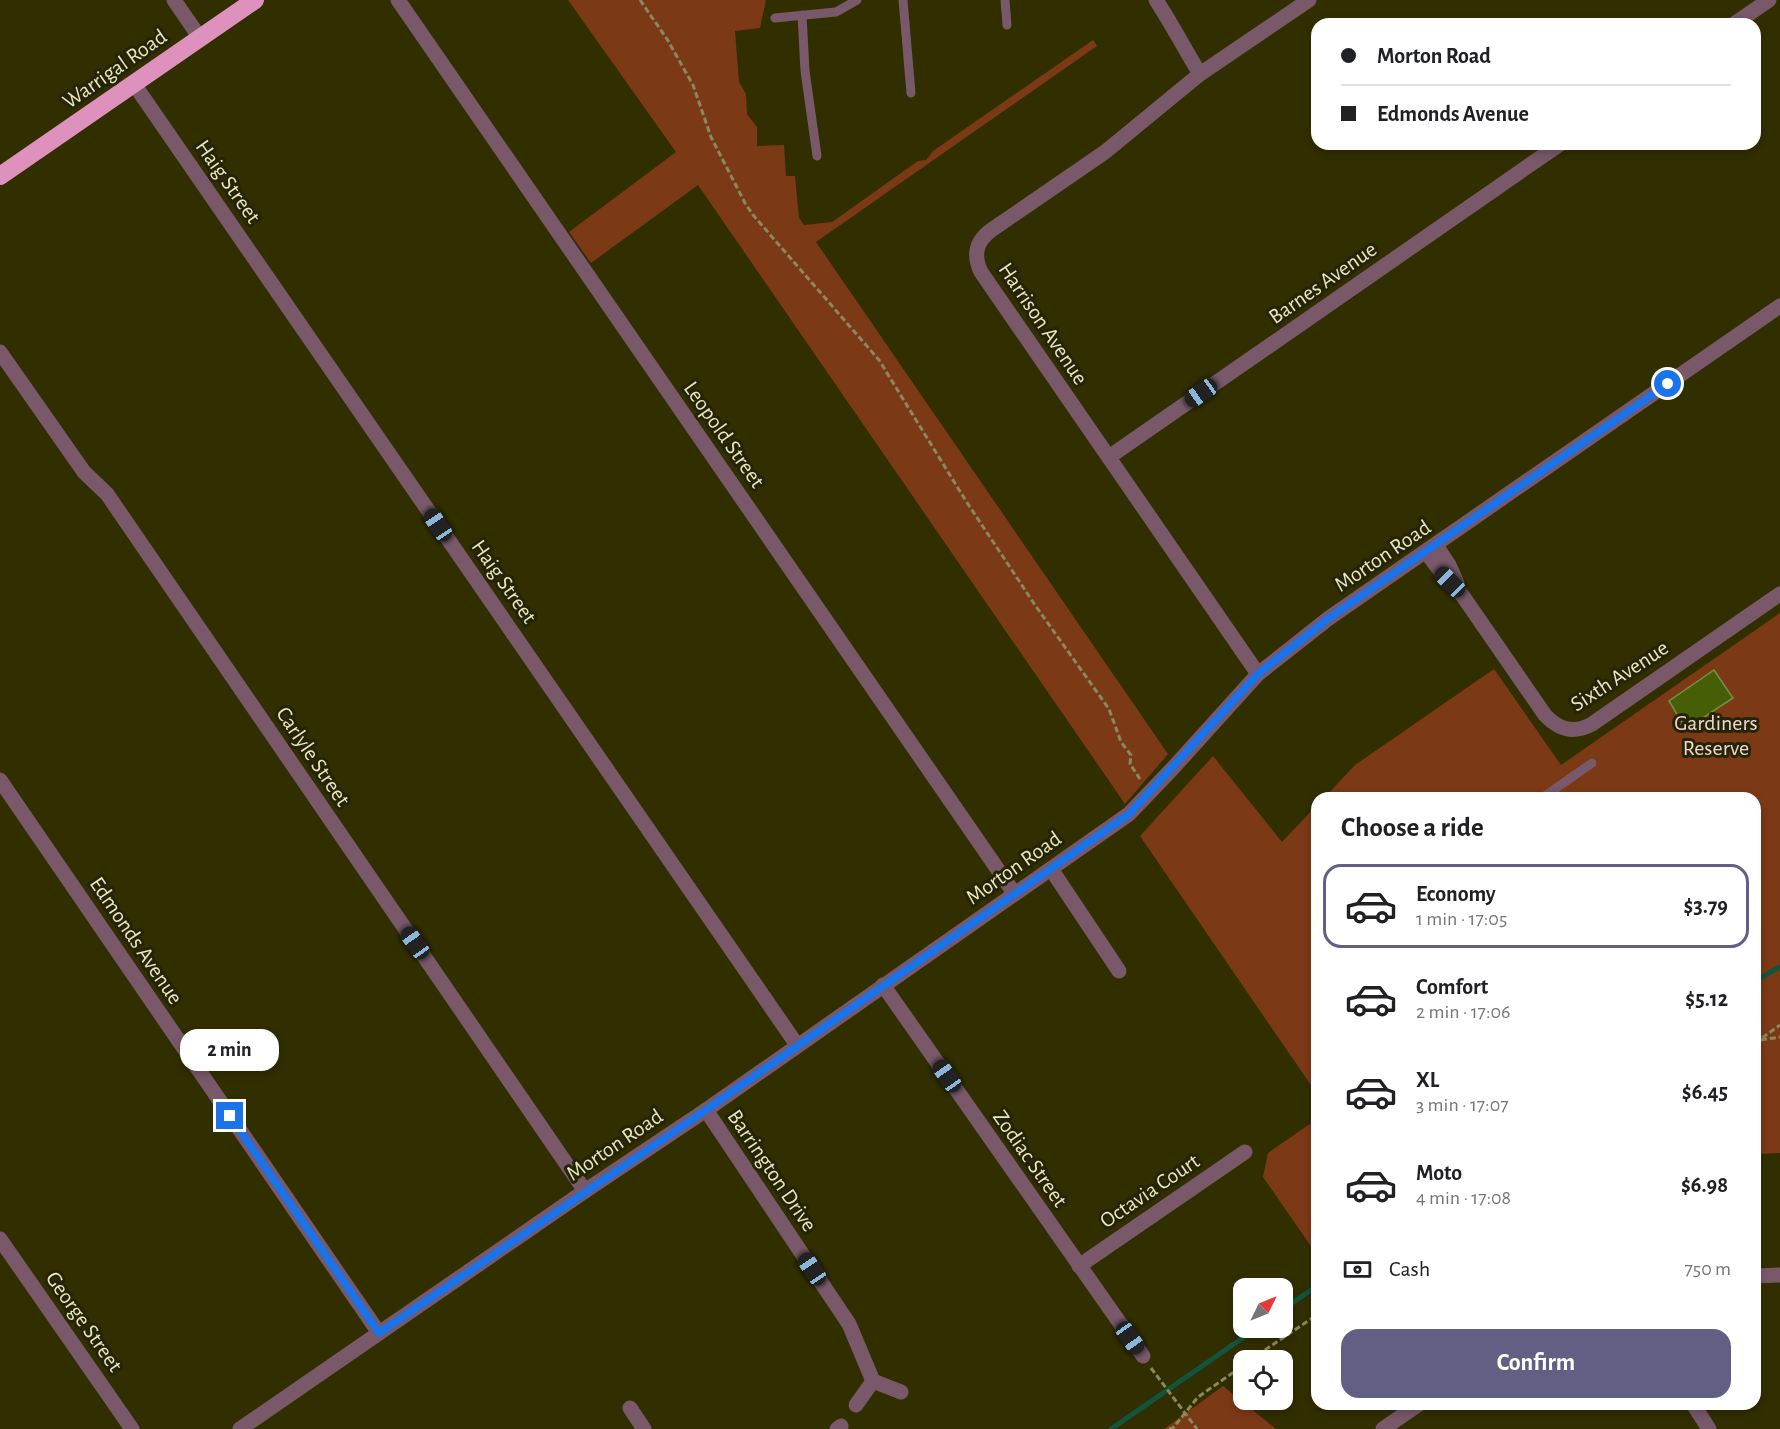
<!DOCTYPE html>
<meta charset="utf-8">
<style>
body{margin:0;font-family:"Alegreya Sans",sans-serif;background:#f2f2f2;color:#202124;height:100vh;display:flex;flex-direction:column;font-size:22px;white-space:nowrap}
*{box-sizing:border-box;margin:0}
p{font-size:20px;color:#757577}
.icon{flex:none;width:33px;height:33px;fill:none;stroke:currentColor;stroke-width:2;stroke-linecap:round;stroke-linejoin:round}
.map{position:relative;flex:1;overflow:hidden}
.drawer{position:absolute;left:1311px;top:792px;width:450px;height:618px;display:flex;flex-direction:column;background:#fff;border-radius:18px;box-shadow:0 3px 9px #0003}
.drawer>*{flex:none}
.guide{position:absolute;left:1311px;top:18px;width:450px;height:132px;border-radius:18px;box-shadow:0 3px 9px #0003;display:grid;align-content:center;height:132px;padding:0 30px;background:#fff}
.needle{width:39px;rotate:47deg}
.buttons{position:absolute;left:1233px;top:1278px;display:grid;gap:12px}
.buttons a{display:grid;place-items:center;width:60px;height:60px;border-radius:12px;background:#fff;box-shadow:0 3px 9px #0003;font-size:30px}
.end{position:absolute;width:27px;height:27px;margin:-14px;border:8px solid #1a73e8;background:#fff;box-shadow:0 0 0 3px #fff}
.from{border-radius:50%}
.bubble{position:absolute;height:42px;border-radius:18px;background:#fff;box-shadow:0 3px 9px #0003;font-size:20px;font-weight:700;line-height:42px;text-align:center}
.car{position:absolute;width:18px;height:36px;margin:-18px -9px;border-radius:8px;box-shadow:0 0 4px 2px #0007;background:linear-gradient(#222 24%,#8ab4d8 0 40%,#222 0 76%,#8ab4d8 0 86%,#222 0)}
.guide b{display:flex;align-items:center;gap:21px;height:57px;font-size:22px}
.guide b+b{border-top:2px solid #e0e0e0}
.guide i{width:15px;height:15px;background:#202124}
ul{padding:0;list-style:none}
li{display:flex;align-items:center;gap:18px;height:84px;margin:0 12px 9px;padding:0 18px;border:3px solid transparent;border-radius:18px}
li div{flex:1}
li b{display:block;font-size:22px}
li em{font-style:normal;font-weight:700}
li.selected{border-color:#616084}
li>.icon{width:54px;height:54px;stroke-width:1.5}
h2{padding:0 30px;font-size:27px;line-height:72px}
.pay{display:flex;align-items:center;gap:15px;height:66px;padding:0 30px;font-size:22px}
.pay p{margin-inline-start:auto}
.cta{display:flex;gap:12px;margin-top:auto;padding:12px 30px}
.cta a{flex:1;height:69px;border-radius:18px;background:#616084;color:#fff;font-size:24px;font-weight:700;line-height:69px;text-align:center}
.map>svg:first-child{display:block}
.green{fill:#7c3916}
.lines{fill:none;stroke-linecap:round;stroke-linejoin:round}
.stream{stroke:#12543e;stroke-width:5}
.building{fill:#465f07;stroke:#759043;stroke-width:1.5}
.path{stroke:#8a885c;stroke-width:3;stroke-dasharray:6 3;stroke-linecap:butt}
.lane{stroke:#785869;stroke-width:9}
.street{stroke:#785869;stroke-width:15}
.highway{stroke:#df91bd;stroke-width:18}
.route{stroke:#1a73e8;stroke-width:8}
.labels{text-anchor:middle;stroke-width:6;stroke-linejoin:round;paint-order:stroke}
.street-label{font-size:22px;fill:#e9e7be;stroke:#262408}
.park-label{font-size:22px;fill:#efd7cc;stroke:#262408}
</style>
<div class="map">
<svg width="1780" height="1429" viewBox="0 0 1780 1429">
<rect width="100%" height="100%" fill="#312e00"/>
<!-- green -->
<g class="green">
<polygon points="568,0 766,0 760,28 735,31 739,82 746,94 747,114 757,127 757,146 784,145 786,176 795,176 799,218 804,225 832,222 918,161 926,160 933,151 1093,40 1097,46 816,242 1168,754 1125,804 698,185 591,263 569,232 676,152"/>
<polygon points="1780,613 1780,1153 1755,1154 1755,798 1324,798 1355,765 1494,669 1561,765"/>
<polygon points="1213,756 1282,842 1317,805 1317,1094 1140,836"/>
<polygon points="1317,1119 1317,1255 1263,1177 1268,1153"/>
<polygon points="1223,1386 1276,1429 1164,1429"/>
</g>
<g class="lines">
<!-- stream -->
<g class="stream">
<polyline points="1755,981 1780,967"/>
<polyline points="1282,1310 1317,1286"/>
<polyline points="1111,1429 1257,1328"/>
</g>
</g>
<!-- building -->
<polygon class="building" points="1714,670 1733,698 1686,729 1669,701"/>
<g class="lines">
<!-- path -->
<g class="path">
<polyline points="640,0 667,39 693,85 711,137 745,203 753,215 879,360 966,501 1035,605 1109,709 1121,742 1131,755 1130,764 1140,779"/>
<polyline points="1761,1040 1780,1037"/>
<polyline points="1755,1043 1780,1025"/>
<polyline points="1250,1360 1317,1315"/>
<polyline points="1151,1368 1197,1429"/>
<polyline points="1169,1429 1173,1428 1198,1397 1244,1365"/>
</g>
<!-- lane -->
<g class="lane">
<polyline points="903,0 911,93"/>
<polyline points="1005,0 1007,25"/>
<polyline points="802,15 805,71 817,156"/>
<polyline points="775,18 836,12 857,0"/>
<polyline points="1542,798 1592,763"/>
</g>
<!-- street -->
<g class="street">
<polyline points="174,0 200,38"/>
<polyline points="398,0 1014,893"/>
<path d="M1156 0C1172 24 1185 50 1200 74"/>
<polyline points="1734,24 1769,0"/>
<polyline points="134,84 797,1045"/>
<polyline points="0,352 84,472 107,494 585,1191"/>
<polyline points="1109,457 1560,144"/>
<polyline points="1436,545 1449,565 1457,583"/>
<path d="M1426 552 1441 572 1460 592 1545 715C1559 730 1574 734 1592 724L1780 594"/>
<path d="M1258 674 981 272C973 255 976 242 990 231L1105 152 1200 74 1309 0"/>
<polyline points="0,780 379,1333"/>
<polyline points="1051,869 1119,971"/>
<polyline points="883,985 1143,1356"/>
<polyline points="706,1110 849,1324 873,1381 901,1392"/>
<polyline points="0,1239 132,1429"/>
<polyline points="1079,1266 1245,1152"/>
<polyline points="1755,1276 1780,1275"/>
<polyline points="1693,1404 1709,1429"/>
<polyline points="856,1405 873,1381"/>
<polyline points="630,1408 644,1429"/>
<polyline points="240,1429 585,1191 706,1110 1129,814 1173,768 1258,674 1329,618 1780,306"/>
<polyline points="837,1429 841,1426"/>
<polyline points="1383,1429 1419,1404"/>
</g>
<!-- highway -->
<polyline class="highway" points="0,176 255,0"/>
</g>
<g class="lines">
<!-- route -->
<polyline class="route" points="230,1116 379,1333 706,1110 1129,814 1258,674 1329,618 1668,384"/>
</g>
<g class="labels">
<!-- street labels -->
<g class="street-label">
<text transform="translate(114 68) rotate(-35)" y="8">Warrigal Road</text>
<text transform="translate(229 181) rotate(55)" y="8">Haig Street</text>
<text transform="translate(1322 282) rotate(-35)" y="8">Barnes Avenue</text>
<text transform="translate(1044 323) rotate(56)" y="8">Harrison Avenue</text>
<text transform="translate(725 434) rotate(55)" y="8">Leopold Street</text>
<text transform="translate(1382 555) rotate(-34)" y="8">Morton Road</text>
<text transform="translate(505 581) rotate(55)" y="8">Haig Street</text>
<text transform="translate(1619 675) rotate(-33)" y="8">Sixth Avenue</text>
<text transform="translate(314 756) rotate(56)" y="8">Carlyle Street</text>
<text transform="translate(1013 867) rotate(-35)" y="8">Morton Road</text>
<text transform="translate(137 940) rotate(56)" y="8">Edmonds Avenue</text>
<text transform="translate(614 1144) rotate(-34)" y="8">Morton Road</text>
<text transform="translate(1031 1158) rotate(55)" y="8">Zodiac Street</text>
<text transform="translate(773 1170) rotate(56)" y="8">Barrington Drive</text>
<text transform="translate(1149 1190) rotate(-34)" y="8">Octavia Court</text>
<text transform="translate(85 1321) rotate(55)" y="8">George Street</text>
</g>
<!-- park labels -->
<g class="park-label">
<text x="1716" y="730">Gardiners<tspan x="1716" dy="25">Reserve</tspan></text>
</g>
</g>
</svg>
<div class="buttons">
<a><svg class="needle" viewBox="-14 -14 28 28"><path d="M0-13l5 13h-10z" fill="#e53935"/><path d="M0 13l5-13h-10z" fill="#757577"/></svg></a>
<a><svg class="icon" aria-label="locate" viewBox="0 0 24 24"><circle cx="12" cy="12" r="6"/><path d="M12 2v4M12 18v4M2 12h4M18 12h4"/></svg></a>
</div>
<i class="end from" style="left:1668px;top:384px"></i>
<i class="end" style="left:230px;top:1116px"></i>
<div class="bubble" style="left:180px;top:1029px;width:99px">2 min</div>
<i class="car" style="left:1201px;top:393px;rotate:235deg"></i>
<i class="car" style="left:438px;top:525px;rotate:326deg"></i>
<i class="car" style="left:1450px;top:582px;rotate:315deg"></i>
<i class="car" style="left:415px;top:943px;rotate:325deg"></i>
<i class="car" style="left:947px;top:1076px;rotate:325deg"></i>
<i class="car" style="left:812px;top:1269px;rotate:326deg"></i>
<i class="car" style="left:1130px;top:1338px;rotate:145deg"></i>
<div class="guide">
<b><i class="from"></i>Morton Road</b>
<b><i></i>Edmonds Avenue</b>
</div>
<section class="drawer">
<h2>Choose a ride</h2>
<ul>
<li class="selected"><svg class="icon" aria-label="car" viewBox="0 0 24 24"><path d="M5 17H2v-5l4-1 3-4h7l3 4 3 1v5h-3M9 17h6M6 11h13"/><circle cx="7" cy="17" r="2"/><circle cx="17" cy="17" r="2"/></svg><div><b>Economy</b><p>1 min · 17:05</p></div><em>$3.79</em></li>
<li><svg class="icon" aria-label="car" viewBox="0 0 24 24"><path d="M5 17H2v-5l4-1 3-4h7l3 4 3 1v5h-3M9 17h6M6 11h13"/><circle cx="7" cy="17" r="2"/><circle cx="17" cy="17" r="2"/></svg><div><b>Comfort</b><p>2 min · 17:06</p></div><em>$5.12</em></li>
<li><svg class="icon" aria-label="car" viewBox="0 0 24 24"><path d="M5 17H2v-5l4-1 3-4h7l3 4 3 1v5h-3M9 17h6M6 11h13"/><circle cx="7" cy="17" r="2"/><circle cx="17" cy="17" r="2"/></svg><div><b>XL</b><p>3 min · 17:07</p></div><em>$6.45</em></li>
<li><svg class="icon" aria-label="car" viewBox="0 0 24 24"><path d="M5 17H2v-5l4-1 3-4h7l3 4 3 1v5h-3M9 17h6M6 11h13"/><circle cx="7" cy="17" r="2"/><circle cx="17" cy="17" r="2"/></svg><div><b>Moto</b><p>4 min · 17:08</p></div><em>$6.98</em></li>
</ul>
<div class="pay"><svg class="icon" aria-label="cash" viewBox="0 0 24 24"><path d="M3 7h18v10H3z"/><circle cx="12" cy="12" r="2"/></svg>Cash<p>750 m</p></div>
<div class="cta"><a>Confirm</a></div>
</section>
</div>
